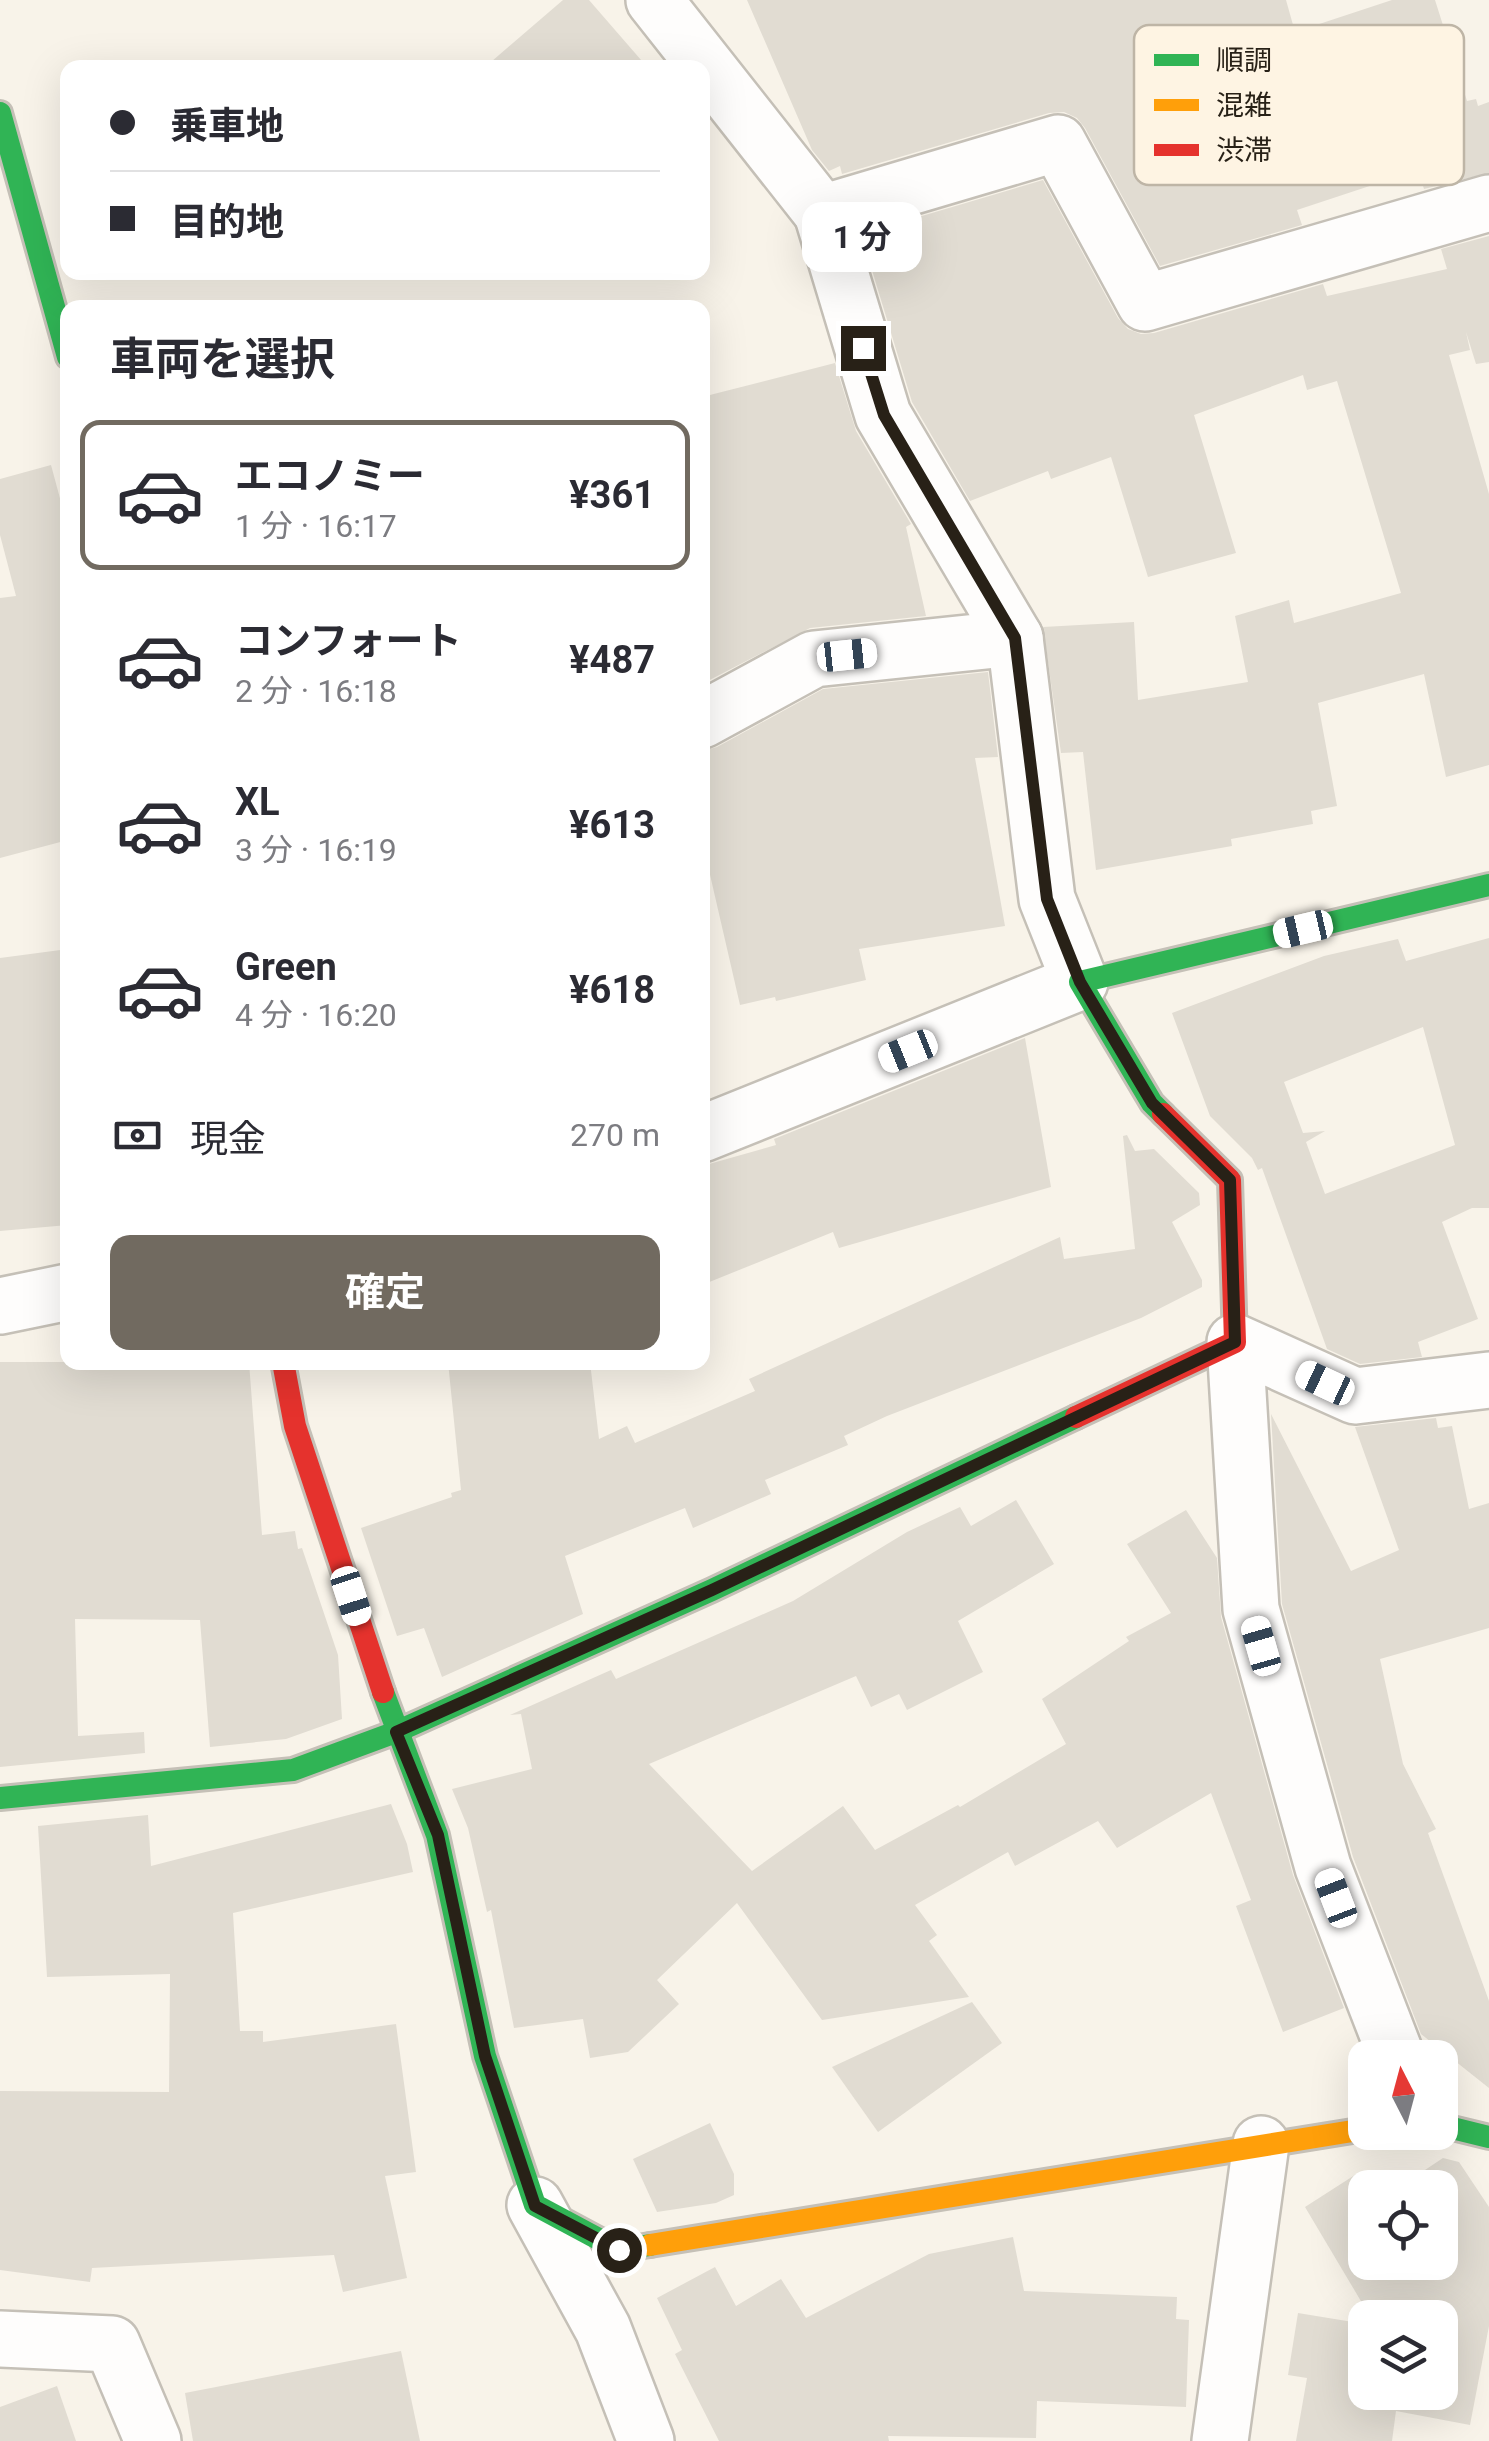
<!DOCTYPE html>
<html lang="ja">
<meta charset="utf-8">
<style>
body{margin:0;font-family:Roboto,"Noto Sans JP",sans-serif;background:#f2f2f3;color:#2b2b33;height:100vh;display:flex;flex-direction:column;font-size:38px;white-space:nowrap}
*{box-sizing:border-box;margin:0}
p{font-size:32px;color:#7c7c81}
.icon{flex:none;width:55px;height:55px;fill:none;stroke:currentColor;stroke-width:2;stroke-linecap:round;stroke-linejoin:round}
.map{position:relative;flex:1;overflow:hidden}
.sheet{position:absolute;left:60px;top:300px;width:650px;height:1070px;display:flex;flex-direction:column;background:#fff;border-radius:20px;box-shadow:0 10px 40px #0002}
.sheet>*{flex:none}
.hud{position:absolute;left:60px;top:60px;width:650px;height:220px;border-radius:20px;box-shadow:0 10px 40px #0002;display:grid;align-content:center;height:220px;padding:0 50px;background:#fff}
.needle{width:65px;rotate:354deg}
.tools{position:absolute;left:1348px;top:2040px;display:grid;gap:20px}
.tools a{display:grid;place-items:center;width:110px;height:110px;border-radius:20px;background:#fff;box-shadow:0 10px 40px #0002;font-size:50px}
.end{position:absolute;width:45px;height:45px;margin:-22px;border:12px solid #282117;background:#fff;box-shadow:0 0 0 5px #fff}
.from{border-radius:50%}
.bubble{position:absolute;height:70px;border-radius:20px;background:#fff;box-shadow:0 10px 40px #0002;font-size:32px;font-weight:700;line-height:70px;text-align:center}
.car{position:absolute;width:30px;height:60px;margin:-30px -15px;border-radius:12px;box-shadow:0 0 8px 2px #0007;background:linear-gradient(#fff 24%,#345 0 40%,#fff 0 76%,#345 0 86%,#fff 0)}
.hud b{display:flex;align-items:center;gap:35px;height:95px;font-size:38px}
.hud b+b{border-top:2px solid #e1e1e2}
.hud i{width:25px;height:25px;background:#2b2b33}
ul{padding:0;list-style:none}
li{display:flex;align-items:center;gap:30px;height:150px;margin:0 20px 15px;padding:0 30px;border:5px solid transparent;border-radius:20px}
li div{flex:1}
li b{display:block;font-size:38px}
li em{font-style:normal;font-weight:700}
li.active{border-color:#716a60}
li>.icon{width:90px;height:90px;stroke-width:1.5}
h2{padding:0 50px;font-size:45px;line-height:120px}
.pay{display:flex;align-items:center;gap:25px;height:110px;padding:0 50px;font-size:38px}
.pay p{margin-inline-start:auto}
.button{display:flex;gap:20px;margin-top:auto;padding:20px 50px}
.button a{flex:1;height:115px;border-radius:20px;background:#716a60;color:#fff;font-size:40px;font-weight:700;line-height:115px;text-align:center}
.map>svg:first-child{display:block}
.building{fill:#e1dcd2;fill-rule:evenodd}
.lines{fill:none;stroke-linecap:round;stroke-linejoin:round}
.street-casing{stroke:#c5c0b7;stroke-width:60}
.fast-casing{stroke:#c5c0b7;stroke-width:28}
.slow-casing{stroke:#c5c0b7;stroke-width:28}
.jam-casing{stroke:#c5c0b7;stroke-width:28}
.street{stroke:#fefdfc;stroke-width:55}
.fast{stroke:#30b455;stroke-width:22}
.slow{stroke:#ff9f0a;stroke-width:22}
.jam{stroke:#e5322d;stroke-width:22}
.route{stroke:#282117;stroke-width:12}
.key{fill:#fef4e3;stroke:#beb5a6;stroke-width:2.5}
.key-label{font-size:28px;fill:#282117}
</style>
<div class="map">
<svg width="1489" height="2441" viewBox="0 0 1489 2441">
<rect width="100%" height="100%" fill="#f8f3e9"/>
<!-- building -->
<g class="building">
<polygon points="563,0 589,0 648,68 484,68"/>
<polygon points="747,0 1286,0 1295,32 1392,0 1435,0 1467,101 1476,99 1478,106 1489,102 1489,173 1424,189 1418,170 1297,210 1302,225 1160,266 1085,128 1077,118 1064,112 1049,113 842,174 840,166 829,171 812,150"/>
<polygon points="1043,180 1118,318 1128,329 1141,334 1154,333 1323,284 1327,296 1447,269 1441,249 1489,236 1489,362 1476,364 1466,332 1470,350 1449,355 1489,494 1489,765 1446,777 1424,674 1318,703 1337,806 1311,811 1313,824 1231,839 1232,846 1096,870 1083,752 1061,753 1043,627 1134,622 1138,700 1248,682 1235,616 1289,600 1294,623 1401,593 1337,381 1307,390 1303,375 1194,415 1236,553 1148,577 1111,457 1051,479 1048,471 970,501 912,402 861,234"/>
<polygon points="835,363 856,431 911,524 906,527 926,616 810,628 702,684 702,397"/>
<polygon points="51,465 68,528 68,840 0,858 0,598 16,596 0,535 0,479"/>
<polygon points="988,672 998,757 975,758 1005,926 859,949 866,980 776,1001 775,997 740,1005 702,840 702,751 717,747 823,689"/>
<path d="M1489 938V1208H1472L1442 1222 1478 1319 1418 1342 1422 1357 1360 1364 1327 1349 1262 1168 1258 1170 1252 1158 1210 1116 1172 1013 1324 956 1398 939 1406 961ZM1423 1027 1455 1145 1325 1194 1306 1142 1325 1131 1303 1133 1284 1082Z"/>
<polygon points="68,949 68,1225 0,1231 0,958"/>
<polygon points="1025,1038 1051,1187 839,1248 833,1232 702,1285 702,1166 776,1145 774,1139"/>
<polygon points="1127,1135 1135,1151 1154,1149 1199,1193 1200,1205 1172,1222 1202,1280 1202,1287 1141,1318 887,1416 844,1436 848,1445 765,1480 771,1494 693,1528 685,1508 565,1556 583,1614 442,1677 424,1628 397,1636 361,1528 452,1497 451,1493 461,1490 448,1362 590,1362 599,1439 627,1426 635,1443 755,1391 749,1379 1060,1237 1064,1259 1135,1249 1123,1136"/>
<polygon points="0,1362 249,1362 262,1535 295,1531 298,1549 302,1548 338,1655 342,1719 286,1739 210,1747 200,1620 75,1619 78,1736 144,1732 145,1753 0,1767"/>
<polygon points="1271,1414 1351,1571 1399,1550 1355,1427 1436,1418 1438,1428 1452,1426 1469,1509 1489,1503 1489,1628 1380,1659 1403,1764 1436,1829 1428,1833 1489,2001 1489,2088 1421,2034 1353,1857 1282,1604"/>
<polygon points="1016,1500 1054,1564 958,1621 983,1672 907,1710 899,1694 871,1707 856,1676 649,1764 752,1871 843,1806 875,1850 958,1805 960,1807 1066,1744 1042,1699 1129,1641 1126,1637 1171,1613 1127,1544 1186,1510 1217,1558 1221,1617 1293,1875 1344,2008 1283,2032 1236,1906 1251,1900 1211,1793 1117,1848 1098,1821 1015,1866 1008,1852 915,1905 937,1935 929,1941 969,1997 822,2020 737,1903 657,1980 679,2004 628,2052 590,2058 583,2019 514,2028 491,1910 487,1912 468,1828 452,1789 532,1769 521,1714 510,1715 611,1670 616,1679 793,1601 907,1532 960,1507 971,1526"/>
<polygon points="391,1804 407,1844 413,1872 233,1913 240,2031 263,2031 263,2042 396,2024 416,2172 385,2176 407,2278 343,2292 334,2255 92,2268 90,2282 0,2270 0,2091 169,2092 170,1974 47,1977 38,1826 148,1815 151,1866"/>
<polygon points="972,2002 1002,2043 878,2132 832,2067"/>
<polygon points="710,2123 734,2174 734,2195 716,2203 657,2212 633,2159"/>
<polygon points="1443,2158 1459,2162 1489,2207 1489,2326 1470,2425 1396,2411 1392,2441 1296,2441 1307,2378 1288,2375 1298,2313 1365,2324 1365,2392 1440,2392 1440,2318 1371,2318 1305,2207 1358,2173 1367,2188 1365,2262 1440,2262 1440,2188 1398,2188"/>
<polygon points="1013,2237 1024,2291 1177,2297 1176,2319 1189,2320 1186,2407 1037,2401 1036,2438 888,2436 889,2441 719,2441 675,2354 682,2350 657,2298 715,2267 736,2306 781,2279 806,2318 929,2254"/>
<polygon points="401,2351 420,2441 193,2441 185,2393"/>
<polygon points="57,2386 76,2441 0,2441 0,2407"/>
</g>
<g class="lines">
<defs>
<g id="street">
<polyline points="654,0 822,213"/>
<polyline points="702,720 814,659 1015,638 883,415 822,213 1058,143 1145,303 1489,203"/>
<polyline points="702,1134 1080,982 1047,899 1015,638"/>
<polyline points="0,1306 68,1292"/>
<polyline points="1397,2058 1323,1867 1251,1609 1235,1342 1355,1396 1489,1380"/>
<polyline points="535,2205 603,2329 646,2441"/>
<polyline points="0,2339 112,2344 153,2441"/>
<polyline points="1220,2441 1261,2144"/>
</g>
<g id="fast">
<polyline points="0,113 68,357"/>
<polyline points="1163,1114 1152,1103 1080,982 1489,885"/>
<polyline points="383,1692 437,1835 485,2056 535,2205 619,2250 650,2245"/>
<polyline points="0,1798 293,1770 396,1732 712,1590 1076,1417"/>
<polyline points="1440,2125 1489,2137"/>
</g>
<polyline id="slow" points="650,2245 1365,2129"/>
<g id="jam">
<polyline points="283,1362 295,1426 383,1692"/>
<polyline points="1076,1417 1235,1342 1230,1180 1163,1114"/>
</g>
</defs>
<!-- street casing -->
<use href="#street" class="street-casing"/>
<!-- fast casing -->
<use href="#fast" class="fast-casing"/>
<!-- slow casing -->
<use href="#slow" class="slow-casing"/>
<!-- jam casing -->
<use href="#jam" class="jam-casing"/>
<!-- street -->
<use href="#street" class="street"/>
<!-- fast -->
<use href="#fast" class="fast"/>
<!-- slow -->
<use href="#slow" class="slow"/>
<!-- jam -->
<use href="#jam" class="jam"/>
</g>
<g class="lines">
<!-- route -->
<polyline class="route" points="619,2250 535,2206 485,2056 438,1835 396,1732 712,1590 1235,1342 1230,1180 1152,1103 1080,982 1047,899 1015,638 884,415 863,348"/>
</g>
<!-- legend -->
<rect x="1134" y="25" width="330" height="160" rx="15" class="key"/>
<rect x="1154" y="54" width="45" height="12" fill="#30b455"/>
<rect x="1154" y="99" width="45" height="12" fill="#ff9f0a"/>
<rect x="1154" y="144" width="45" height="12" fill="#e5322d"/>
<g class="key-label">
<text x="1216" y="70">順調</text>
<text x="1216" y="115">混雑</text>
<text x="1216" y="160">渋滞</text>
</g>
</svg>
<div class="tools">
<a><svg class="needle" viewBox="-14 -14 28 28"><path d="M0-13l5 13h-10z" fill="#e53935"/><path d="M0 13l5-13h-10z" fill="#7c7c81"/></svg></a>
<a><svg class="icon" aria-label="locate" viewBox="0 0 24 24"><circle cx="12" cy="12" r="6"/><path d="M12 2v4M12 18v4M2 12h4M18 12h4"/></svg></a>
<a><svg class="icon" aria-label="layers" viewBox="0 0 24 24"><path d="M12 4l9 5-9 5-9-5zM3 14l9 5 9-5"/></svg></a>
</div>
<i class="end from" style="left:619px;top:2250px"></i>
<i class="end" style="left:863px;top:348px"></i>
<div class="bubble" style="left:802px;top:202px;width:120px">1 分</div>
<i class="car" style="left:847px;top:655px;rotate:84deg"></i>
<i class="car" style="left:1303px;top:929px;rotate:257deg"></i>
<i class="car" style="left:908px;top:1051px;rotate:248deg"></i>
<i class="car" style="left:1325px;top:1383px;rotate:295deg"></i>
<i class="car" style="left:351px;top:1596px;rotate:162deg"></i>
<i class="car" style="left:1261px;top:1646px;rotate:344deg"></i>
<i class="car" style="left:1336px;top:1898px;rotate:339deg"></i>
<div class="hud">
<b><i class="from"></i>乗車地</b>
<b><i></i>目的地</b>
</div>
<section class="sheet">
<h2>車両を選択</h2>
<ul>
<li class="active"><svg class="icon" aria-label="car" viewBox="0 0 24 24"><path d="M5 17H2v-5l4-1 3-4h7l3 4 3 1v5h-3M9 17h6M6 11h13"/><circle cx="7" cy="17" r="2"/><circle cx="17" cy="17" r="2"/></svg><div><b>エコノミー</b><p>1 分 · 16:17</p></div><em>¥361</em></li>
<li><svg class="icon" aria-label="car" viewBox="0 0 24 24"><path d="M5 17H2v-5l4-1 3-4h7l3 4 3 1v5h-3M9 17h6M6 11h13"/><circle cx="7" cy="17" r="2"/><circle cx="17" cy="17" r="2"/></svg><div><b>コンフォート</b><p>2 分 · 16:18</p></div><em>¥487</em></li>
<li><svg class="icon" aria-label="car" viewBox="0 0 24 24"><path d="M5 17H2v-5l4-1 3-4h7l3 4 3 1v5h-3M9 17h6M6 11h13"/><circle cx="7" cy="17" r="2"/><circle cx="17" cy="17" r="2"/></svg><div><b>XL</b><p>3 分 · 16:19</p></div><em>¥613</em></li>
<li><svg class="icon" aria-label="car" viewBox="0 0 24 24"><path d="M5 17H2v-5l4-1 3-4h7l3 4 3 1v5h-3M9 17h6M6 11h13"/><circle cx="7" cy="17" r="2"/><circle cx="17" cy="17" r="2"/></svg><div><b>Green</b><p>4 分 · 16:20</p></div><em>¥618</em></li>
</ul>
<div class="pay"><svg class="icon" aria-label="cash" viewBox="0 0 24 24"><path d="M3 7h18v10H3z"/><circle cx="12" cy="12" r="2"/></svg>現金<p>270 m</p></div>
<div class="button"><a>確定</a></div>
</section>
</div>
